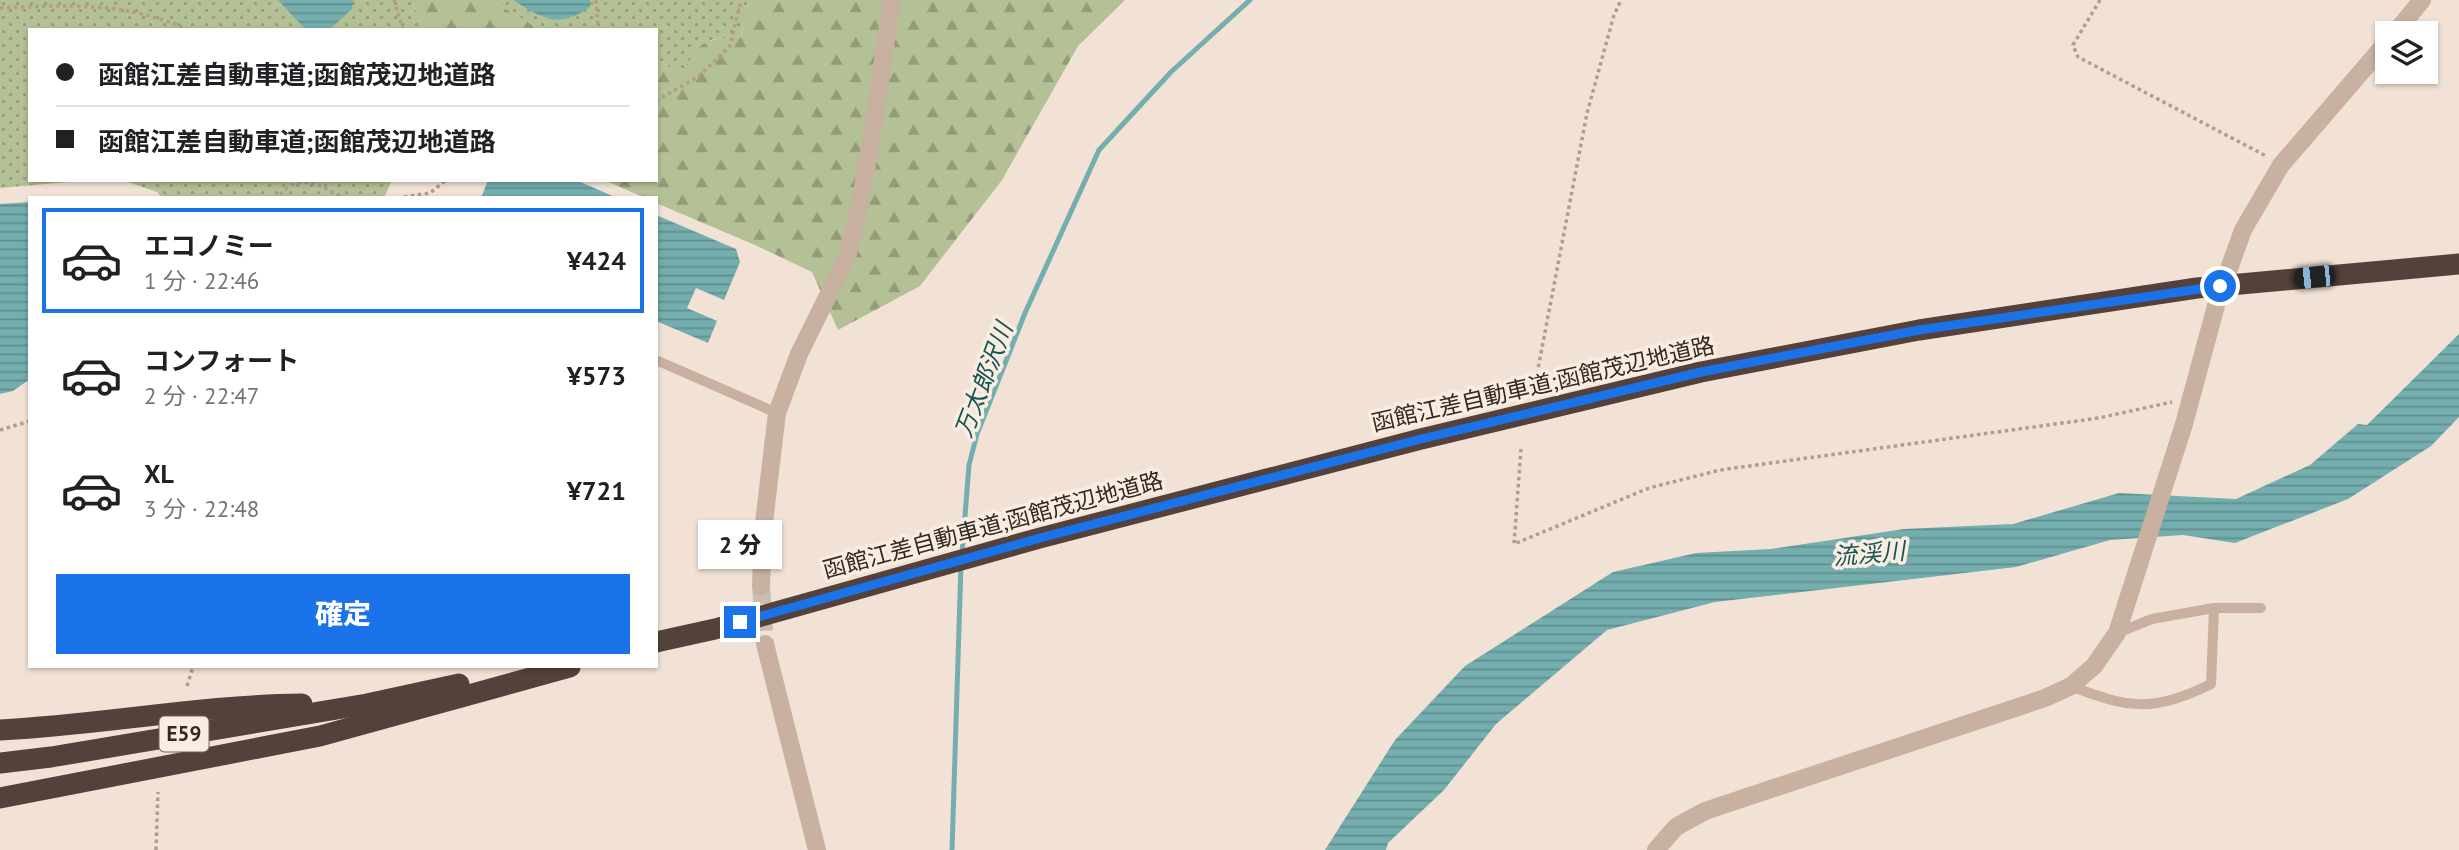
<!DOCTYPE html>
<html lang="ja">
<meta charset="utf-8">
<style>
body{margin:0;font-family:"PT Sans","Noto Sans JP",sans-serif;background:#f6f6f6;color:#202124;height:100vh;display:flex;flex-direction:column;font-size:26px;white-space:nowrap}
*{box-sizing:border-box;margin:0}
p{font-size:23px;color:#757577}
.icon{flex:none;width:38px;height:38px;fill:none;stroke:currentColor;stroke-width:2;stroke-linecap:round;stroke-linejoin:round}
.map{position:relative;flex:1;overflow:hidden}
.drawer{position:absolute;left:28px;top:196px;width:630px;height:472px;display:flex;flex-direction:column;background:#fff;border-radius:0px;box-shadow:0 2px 5px #0004}
.drawer>*{flex:none}
.hud{position:absolute;left:28px;top:28px;width:630px;height:154px;border-radius:0px;box-shadow:0 2px 5px #0004;display:grid;align-content:center;height:154px;padding:0 28px;background:#fff}
.fabs{position:absolute;left:2375px;top:21px;display:grid;gap:14px}
.fabs a{display:grid;place-items:center;width:63px;height:63px;border-radius:0px;background:#fff;box-shadow:0 2px 5px #0004;font-size:35px}
.end{position:absolute;width:32px;height:32px;margin:-16px;border:9px solid #1a73e8;background:#fff;box-shadow:0 0 0 4px #fff}
.from{border-radius:50%}
.bubble{position:absolute;height:49px;border-radius:0px;background:#fff;box-shadow:0 2px 5px #0004;font-size:23px;font-weight:800;line-height:49px;text-align:center}
.car{position:absolute;width:21px;height:42px;margin:-21px -10px;border-radius:9px;box-shadow:0 0 5px 2px #0007;background:linear-gradient(#222 24%,#8ab4d8 0 40%,#222 0 76%,#8ab4d8 0 86%,#222 0)}
.hud b{display:flex;align-items:center;gap:24px;height:66px;font-size:26px}
.hud b+b{border-top:2px solid #e0e0e0}
.hud i{width:18px;height:18px;background:#202124}
ul{padding:12px 0 0;list-style:none}
li{display:flex;align-items:center;gap:21px;height:105px;margin:0 14px 10px;padding:0 14px;border:4px solid transparent;border-radius:0px}
li div{flex:1}
li b{display:block;font-size:26px}
li em{font-style:normal;font-weight:800}
li.selected{border-color:#1a73e8}
li>.icon{width:63px;height:63px;stroke-width:1.5}
.action{display:flex;gap:14px;margin-top:auto;padding:14px 28px}
.action a{flex:1;height:80px;border-radius:0px;background:#1a73e8;color:#fff;font-size:28px;font-weight:800;line-height:80px;text-align:center}
.map>svg:first-child{display:block}
.grass{fill:url(#grass-dots)}
.forest{fill:url(#forest-firs)}
.water{fill:url(#water-rules)}
.lines{fill:none;stroke-linecap:round;stroke-linejoin:round}
.stream{stroke:#74aeae;stroke-width:5}
.tertiary-tunnel{stroke:#cbbdb2;stroke-width:18;stroke-dasharray:18 9;stroke-linecap:butt}
.path{stroke:#b49b8c;stroke-width:3.5;stroke-dasharray:3.5 3.5;stroke-linecap:butt}
.service{stroke:#c9b1a1;stroke-width:10}
.tertiary{stroke:#c9b1a1;stroke-width:18}
.motorway{stroke:#54413b;stroke-width:21}
.route{stroke:#1a73e8;stroke-width:9}
.labels{text-anchor:middle;stroke-width:7;stroke-linejoin:round;paint-order:stroke}
.shield{fill:#f9ede1;stroke:#6e635d;stroke-width:2}
.shield-label{font-size:21px;font-weight:bold;fill:#332824}
.street-label{font-size:23px;fill:#332824;stroke:#f9ede1}
.water-label{font-size:24px;font-style:italic;fill:#195455;stroke:#f9ede1}
</style>
<div class="map">
<svg width="2459" height="850" viewBox="0 0 2459 850">
<defs>
<pattern id="grass-dots" width="8" height="8" patternUnits="userSpaceOnUse" patternTransform="scale(1.75)"><rect width="8" height="8" fill="#b4c095"/><path d="M2 2h.1M6 6h.1" fill="none" stroke="#939c79" stroke-width="1.8" stroke-linecap="round"/></pattern>
<pattern id="forest-firs" width="22" height="20" patternUnits="userSpaceOnUse" patternTransform="scale(1.75)"><rect width="22" height="20" fill="#b4c095"/><path d="M5 1l3.5 6h-7zM16 11l3.5 6h-7z" fill="#939c79"/></pattern>
<pattern id="water-rules" width="6" height="5" patternUnits="userSpaceOnUse" patternTransform="scale(1.75)"><rect width="6" height="5" fill="#74aeae"/><path d="M0 2.5h6" fill="none" stroke="#608e8d"/></pattern>
</defs>
<rect width="100%" height="100%" fill="#f1e2d5"/>
<!-- grass -->
<g class="grass">
<polygon points="0,0 412,0 424,30 30,30 30,180 90,180 0,188"/>
<polygon points="491,0 748,0 741,36 711,40 681,74 656,59 656,30 541,30"/>
<polygon points="122,180 392,180 384,198 162,198 157,192"/>
</g>
<!-- forest -->
<g class="forest">
<polygon points="412,0 491,0 541,30 424,30"/>
<path d="M748 0H1125L1078 46 1002 180 920 286 838 330 812 272 755 245 656 203V198H645L604 180H656V59L681 74C702 39 701 41 741 36Z"/>
</g>
<!-- water -->
<g class="water">
<polygon points="278,0 353,0 352,9 331,28 306,30"/>
<path d="M513 0H590V7C559 29 543 19 513 0Z"/>
<polygon points="488,180 576,180 617,198 481,198"/>
<polygon points="30,202 30,379 13,391 0,394 0,204"/>
<polygon points="656,215 736,249 740,262 724,300 696,288 687,308 717,321 708,343 656,321"/>
<polygon points="2459,334 2459,417 2431,446 2348,499 2235,543 2183,535 2110,540 2016,567 1715,602 1607,630 1496,724 1444,790 1388,843 1386,850 1325,850 1395,740 1465,666 1613,572 1696,553 1771,549 1904,529 2013,524 2119,493 2236,499 2310,465 2358,424 2367,425"/>
</g>
<g class="lines">
<!-- stream -->
<g class="stream">
<polyline points="962,554 969,465 977,434 1025,313 1099,150 1171,72 1250,0"/>
<polyline points="952,850 961,564"/>
</g>
<!-- tertiary-tunnel -->
<polyline class="tertiary-tunnel" points="761,586 765,644"/>
<!-- path -->
<g class="path">
<polyline points="394,0 403,30"/>
<polyline points="596,0 598,30"/>
<polyline points="2100,0 2073,45 2078,57 2266,156"/>
<path d="M0 8C69 5 124 1 189 30"/>
<polyline points="656,101 699,76 730,46 741,0"/>
<path d="M274 198C282 195 285 188 292 185 311 176 327 191 345 198"/>
<polyline points="397,198 430,193 446,180"/>
<polyline points="1537,374 1587,113 1614,15 1621,0"/>
<polyline points="0,430 30,421"/>
<polyline points="1521,449 1514,544 1649,488 1720,470 2099,418 2172,402"/>
<polyline points="187,686 193,667"/>
<polyline points="156,850 158,792"/>
</g>
<!-- service -->
<g class="service">
<polyline points="656,360 777,413"/>
<polyline points="2117,633 2152,619 2214,608 2261,608"/>
<path d="M2071 686C2129 709 2154 712 2211 684L2214 608"/>
</g>
<!-- tertiary -->
<g class="tertiary">
<polyline points="2395,33 2422,0"/>
<polyline points="761,586 763,531 777,413 799,354 847,257 859,209 870,147 892,0"/>
<polyline points="765,644 817,850"/>
<polyline points="1656,850 1676,827 1705,811 2045,698 2071,686 2094,666 2117,633 2184,424 2217,302 2243,230 2281,165 2387,42"/>
</g>
<!-- motorway -->
<g class="motorway">
<polyline points="656,642 715,629 1040,538 1421,439 1701,372 1919,330 2197,288 2459,264"/>
<path d="M0 730C101 725 201 705 302 704"/>
<polyline points="0,763 51,757 367,704 459,684"/>
<polyline points="0,798 320,736 570,667"/>
</g>
</g>
<g class="lines">
<!-- route -->
<polyline class="route" points="740,622 1040,538 1421,439 1701,372 1919,330 2220,286"/>
</g>
<g class="labels">
<!-- shield labels -->
<rect class="shield" x="159.5" y="716.5" width="49" height="35" rx="5"/>
<g class="shield-label">
<text x="184" y="741">E59</text>
</g>
<!-- street labels -->
<g class="street-label">
<text transform="translate(1543 384) rotate(-13)" y="8">函館江差自動車道;函館茂辺地道路</text>
<text transform="translate(993 525) rotate(-15)" y="8">函館江差自動車道;函館茂辺地道路</text>
</g>
<!-- water labels -->
<g class="water-label">
<text transform="translate(984 380) rotate(-69)" y="8">万太郎沢川</text>
<text transform="translate(1869 554) rotate(-5)" y="8">流渓川</text>
</g>
</g>
</svg>
<div class="fabs">
<a><svg class="icon" aria-label="layers" viewBox="0 0 24 24"><path d="M12 4l9 5-9 5-9-5zM3 14l9 5 9-5"/></svg></a>
</div>
<i class="end from" style="left:2220px;top:286px"></i>
<i class="end" style="left:740px;top:622px"></i>
<div class="bubble" style="left:698px;top:520px;width:84px">2 分</div>
<i class="car" style="left:2314px;top:277px;rotate:264deg"></i>
<div class="hud">
<b><i class="from"></i>函館江差自動車道;函館茂辺地道路</b>
<b><i></i>函館江差自動車道;函館茂辺地道路</b>
</div>
<section class="drawer">
<ul>
<li class="selected"><svg class="icon" aria-label="car" viewBox="0 0 24 24"><path d="M5 17H2v-5l4-1 3-4h7l3 4 3 1v5h-3M9 17h6M6 11h13"/><circle cx="7" cy="17" r="2"/><circle cx="17" cy="17" r="2"/></svg><div><b>エコノミー</b><p>1 分 · 22:46</p></div><em>¥424</em></li>
<li><svg class="icon" aria-label="car" viewBox="0 0 24 24"><path d="M5 17H2v-5l4-1 3-4h7l3 4 3 1v5h-3M9 17h6M6 11h13"/><circle cx="7" cy="17" r="2"/><circle cx="17" cy="17" r="2"/></svg><div><b>コンフォート</b><p>2 分 · 22:47</p></div><em>¥573</em></li>
<li><svg class="icon" aria-label="car" viewBox="0 0 24 24"><path d="M5 17H2v-5l4-1 3-4h7l3 4 3 1v5h-3M9 17h6M6 11h13"/><circle cx="7" cy="17" r="2"/><circle cx="17" cy="17" r="2"/></svg><div><b>XL</b><p>3 分 · 22:48</p></div><em>¥721</em></li>
</ul>
<div class="action"><a>確定</a></div>
</section>
</div>
